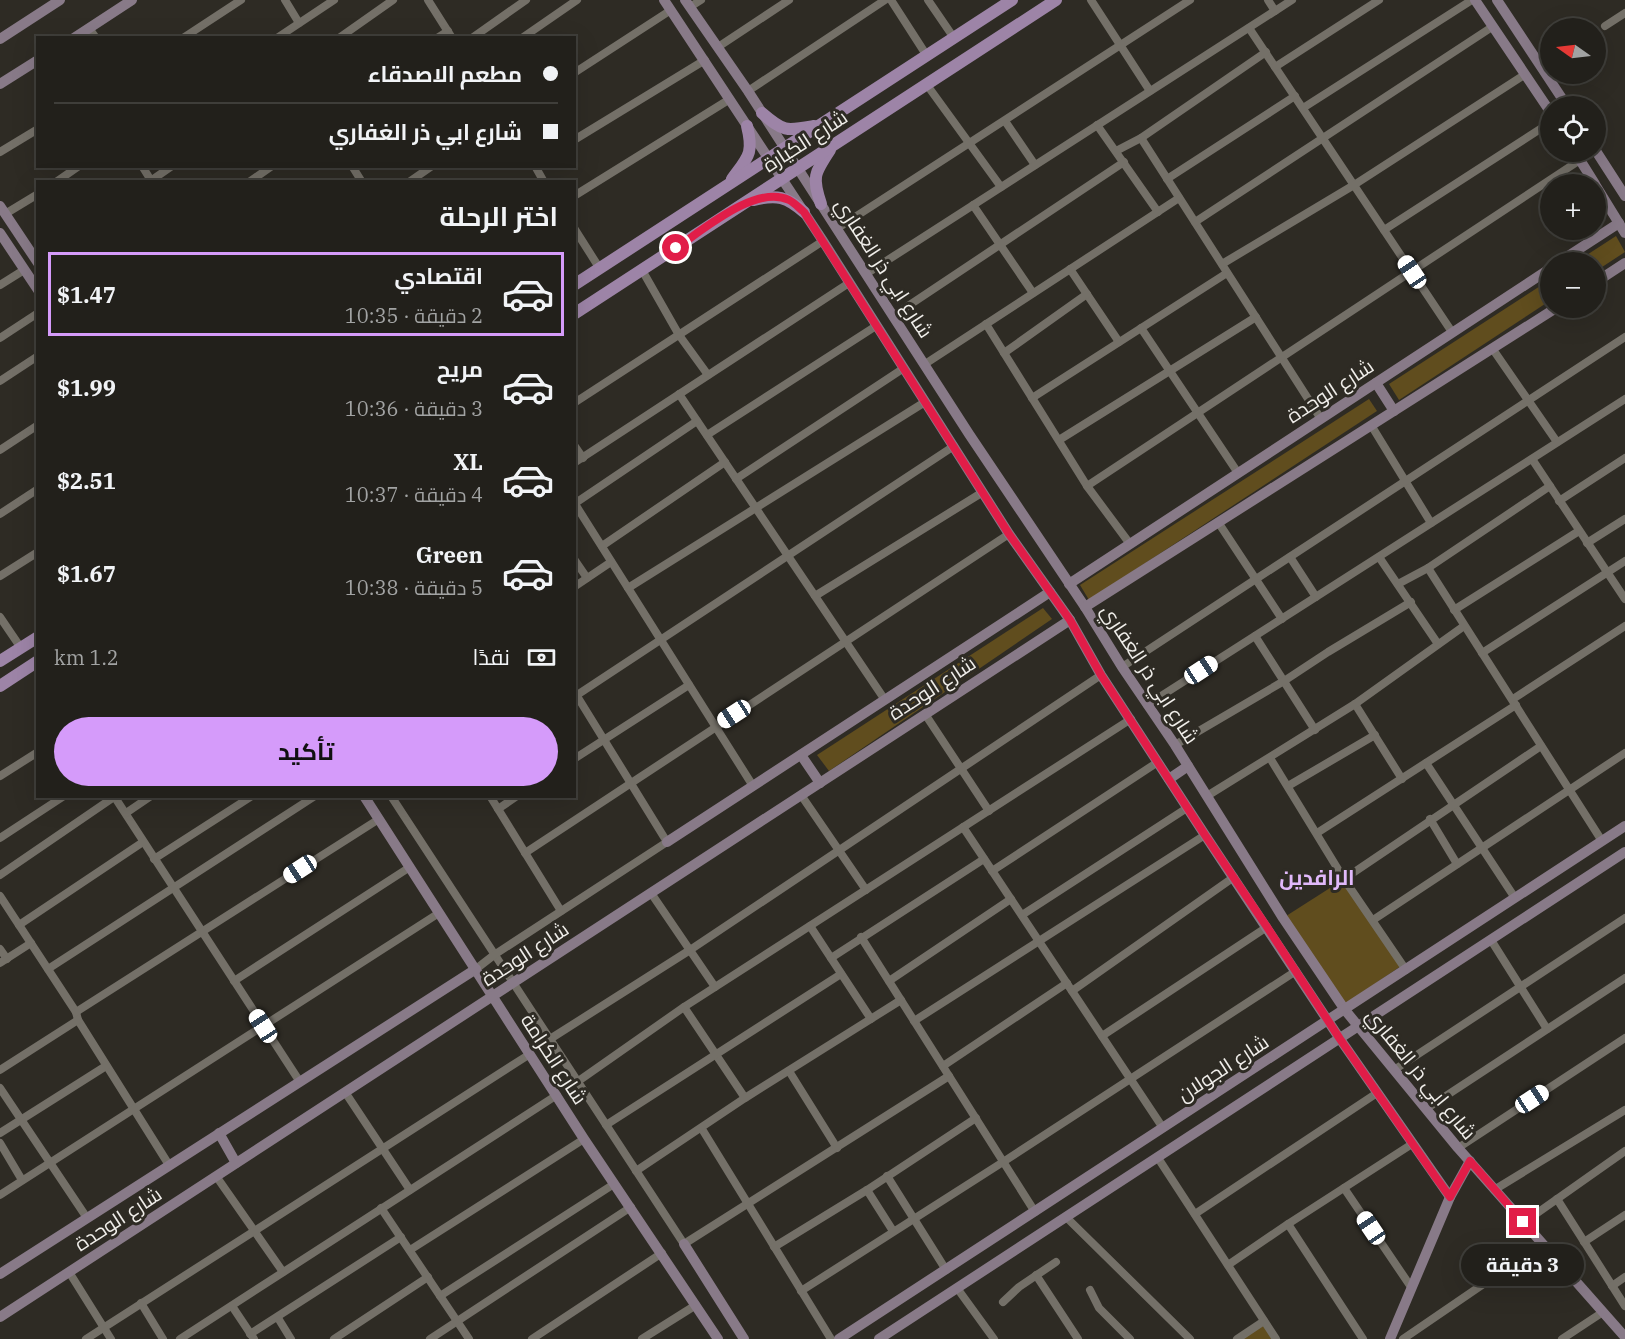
<!DOCTYPE html>
<html lang="ar">
<meta charset="utf-8">
<style>
body{margin:0;font-family:"IBM Plex Serif",Cairo,serif;background:#2e2d28;color:#f1f3f6;direction:rtl;height:100vh;display:flex;flex-direction:column;font-size:22px;white-space:nowrap}
*{box-sizing:border-box;margin:0}
p{font-size:20px;color:#a2a3a3}
.icon{flex:none;width:33px;height:33px;fill:none;stroke:currentColor;stroke-width:2;stroke-linecap:round;stroke-linejoin:round}
.map{position:relative;flex:1;overflow:hidden;direction:ltr}
.side{position:absolute;left:36px;top:180px;width:540px;height:618px;display:flex;flex-direction:column;background:#22201b;border-radius:0px;box-shadow:0 6px 24px #0002,0 0 0 2px #3f3e3a;direction:rtl}
.side>*{flex:none}
.guide{position:absolute;left:36px;top:36px;width:540px;height:132px;border-radius:0px;box-shadow:0 6px 24px #0002,0 0 0 2px #3f3e3a;direction:rtl;display:grid;align-content:center;height:132px;padding:0 18px;background:#22201b}
.needle{width:39px;rotate:284deg}
.buttons{position:absolute;left:1540px;top:18px;display:grid;gap:12px}
.buttons a{display:grid;place-items:center;width:66px;height:66px;border-radius:50%;background:#22201b;box-shadow:0 6px 24px #0002,0 0 0 2px #3f3e3a;font-size:30px}
.end{position:absolute;width:27px;height:27px;margin:-14px;border:8px solid #e11d48;background:#fff;box-shadow:0 0 0 3px #fff}
.from{border-radius:50%}
.bubble{position:absolute;height:42px;border-radius:21px;background:#22201b;box-shadow:0 6px 24px #0002,0 0 0 2px #3f3e3a;font-size:20px;font-weight:700;line-height:42px;text-align:center;direction:rtl}
.car{position:absolute;width:18px;height:36px;margin:-18px -9px;border-radius:8px;box-shadow:0 0 4px 2px #0007;background:linear-gradient(#fff 24%,#345 0 40%,#fff 0 76%,#345 0 86%,#fff 0)}
.guide b{display:flex;align-items:center;gap:21px;height:57px;font-size:22px}
.guide b+b{border-top:2px solid #3f3e3a}
.guide i{width:15px;height:15px;background:#f1f3f6}
ul{padding:0;list-style:none}
li{display:flex;align-items:center;gap:18px;height:84px;margin:0 12px 9px;padding:0 6px;border:3px solid transparent;border-radius:0px}
li div{flex:1}
li b{display:block;font-size:22px}
li em{font-style:normal;font-weight:700}
li.selected{border-color:#d59bfa}
li>.icon{width:54px;height:54px;stroke-width:1.5}
h2{padding:0 18px;font-size:27px;line-height:72px}
.pay{display:flex;align-items:center;gap:15px;height:66px;padding:0 18px;font-size:22px}
.pay p{margin-inline-start:auto}
.action{display:flex;gap:12px;margin-top:auto;padding:12px 18px}
.action a{flex:1;height:69px;border-radius:36px;background:#d59bfa;color:#111;font-size:24px;font-weight:700;line-height:69px;text-align:center}
.map>svg:first-child{display:block}
.green{fill:#604d1e}
.lines{fill:none;stroke-linecap:round;stroke-linejoin:round}
.street{stroke:#747068;stroke-width:8}
.secondary{stroke:#887a88;stroke-width:10}
.primary{stroke:#9d84a7;stroke-width:12}
.route{stroke:#e11d48;stroke-width:8}
.labels{text-anchor:middle;stroke-width:6;stroke-linejoin:round;paint-order:stroke}
.street-label{font-size:20px;fill:#f0eeea;stroke:#2e2b24}
.neighbourhood-label{font-size:21px;font-weight:bold;fill:#e1b9fb;stroke:#2e2b24}
</style>
<div class="map">
<svg width="1625" height="1339" viewBox="0 0 1625 1339">
<rect width="100%" height="100%" fill="#2e2b24"/>
<!-- green -->
<g class="green">
<polygon points="1616,236 1625,252 1596,271 1596,262 1576,262"/>
<polygon points="1551,279 1551,300 1399,400 1389,384"/>
<polygon points="1369,399 1377,411 1089,600 1080,585"/>
<polygon points="1043,608 1052,619 829,771 817,755"/>
<polygon points="1344,879 1401,966 1342,1006 1283,918"/>
<polygon points="1264,1321 1276,1339 1235,1339"/>
</g>
<g class="lines">
<!-- street -->
<g class="street">
<polyline points="285,0 299,23"/>
<polyline points="428,0 452,38"/>
<polyline points="891,0 927,56"/>
<polyline points="928,0 954,38"/>
<polyline points="1091,0 1150,91"/>
<polyline points="1268,0 1275,11"/>
<polyline points="690,7 701,0"/>
<polyline points="1605,26 1625,13"/>
<polyline points="89,28 96,38"/>
<polyline points="1249,28 1452,332"/>
<polyline points="183,38 241,0"/>
<polyline points="277,38 334,0"/>
<polyline points="339,38 393,0"/>
<polyline points="437,38 448,31"/>
<polyline points="472,38 526,0"/>
<polyline points="522,38 577,0"/>
<polyline points="718,47 789,0"/>
<polyline points="1275,67 1379,0"/>
<polyline points="574,73 671,10"/>
<polyline points="927,85 1001,187"/>
<polyline points="748,91 885,0"/>
<polyline points="1303,108 1472,0"/>
<polyline points="1005,121 1035,165"/>
<polyline points="1097,125 1158,212"/>
<polyline points="1141,138 1321,419"/>
<polyline points="574,140 705,60"/>
<polyline points="1116,151 1141,138 1266,52"/>
<polyline points="0,152 38,129"/>
<polyline points="142,166 152,182"/>
<polyline points="352,166 362,182"/>
<polyline points="535,166 544,182"/>
<polyline points="1167,179 1295,96"/>
<polyline points="56,182 79,166"/>
<polyline points="149,182 172,166"/>
<polyline points="249,182 272,166"/>
<polyline points="409,182 432,166"/>
<polyline points="574,196 730,99"/>
<polyline points="973,205 1033,293"/>
<polyline points="5,214 38,194"/>
<polyline points="1195,222 1492,27"/>
<polyline points="574,228 600,269"/>
<polyline points="838,228 1190,0"/>
<polyline points="1384,230 1551,122"/>
<polyline points="1222,264 1354,185 1524,75"/>
<polyline points="1070,269 1119,342"/>
<polyline points="642,270 679,335 708,375"/>
<polyline points="866,274 1292,0"/>
<polyline points="0,285 24,270"/>
<polyline points="893,316 1124,162"/>
<polyline points="986,324 1087,486 1130,544"/>
<polyline points="1141,328 1238,473"/>
<polyline points="0,338 38,313"/>
<polyline points="1492,348 1557,442"/>
<polyline points="1004,353 1087,294"/>
<polyline points="925,364 1179,198"/>
<polyline points="0,381 38,356"/>
<polyline points="679,394 885,700"/>
<polyline points="1032,398 1227,273"/>
<polyline points="574,403 823,241"/>
<polyline points="1371,425 1431,523"/>
<polyline points="707,435 876,326"/>
<polyline points="1059,440 1256,317"/>
<polyline points="574,445 583,458"/>
<polyline points="0,450 38,425"/>
<polyline points="1532,459 1625,599"/>
<polyline points="574,463 849,283"/>
<polyline points="736,479 904,368"/>
<polyline points="1087,486 1580,160"/>
<polyline points="1559,501 1625,458"/>
<polyline points="574,504 697,421"/>
<polyline points="575,504 753,786"/>
<polyline points="0,514 38,489"/>
<polyline points="1218,522 1282,619"/>
<polyline points="1587,543 1625,519"/>
<polyline points="602,546 725,462"/>
<polyline points="1290,557 1316,597"/>
<polyline points="1379,557 1438,644"/>
<polyline points="574,559 587,578"/>
<polyline points="1428,568 1602,841"/>
<polyline points="0,576 38,552"/>
<polyline points="1398,584 1428,568 1550,486"/>
<polyline points="574,587 611,562"/>
<polyline points="628,588 925,402"/>
<polyline points="815,596 983,492"/>
<polyline points="1454,610 1579,531"/>
<polyline points="0,617 21,648"/>
<polyline points="1255,636 1315,730"/>
<polyline points="1482,653 1625,561"/>
<polyline points="1122,667 1625,337"/>
<polyline points="574,697 954,446"/>
<polyline points="1513,699 1625,626"/>
<polyline points="1355,704 1402,779"/>
<polyline points="1147,705 1625,399"/>
<polyline points="925,714 989,811"/>
<polyline points="1175,745 1284,681 1328,652 1411,602"/>
<polyline points="1270,758 1344,879 1406,970"/>
<polyline points="574,759 689,685"/>
<polyline points="1426,763 1515,898"/>
<polyline points="0,776 38,752"/>
<polyline points="1288,786 1375,735"/>
<polyline points="801,795 866,890"/>
<polyline points="114,796 300,1082"/>
<polyline points="391,796 684,1244 949,1076"/>
<polyline points="490,796 561,911"/>
<polyline points="1207,796 1355,704 1464,626"/>
<polyline points="498,809 517,796"/>
<polyline points="126,813 151,796"/>
<polyline points="1430,819 1457,864"/>
<polyline points="963,827 1163,1128"/>
<polyline points="1317,833 1516,705"/>
<polyline points="0,838 64,796"/>
<polyline points="525,853 1009,534"/>
<polyline points="154,859 252,796"/>
<polyline points="992,871 1158,762"/>
<polyline points="0,875 114,797"/>
<polyline points="1344,879 1541,746"/>
<polyline points="651,893 715,987"/>
<polyline points="0,896 76,1012 78,1020 169,1165"/>
<polyline points="1022,915 1187,808"/>
<polyline points="1373,920 1625,753"/>
<polyline points="19,925 143,842"/>
<polyline points="810,926 871,1019"/>
<polyline points="861,937 1035,1212"/>
<polyline points="1491,940 1547,1029"/>
<polyline points="0,949 7,959"/>
<polyline points="831,958 984,859"/>
<polyline points="0,963 31,943"/>
<polyline points="48,969 315,796"/>
<polyline points="476,969 494,955 667,842 577,696"/>
<polyline points="234,981 410,867"/>
<polyline points="889,981 1011,899"/>
<polyline points="1072,991 1234,877"/>
<polyline points="684,1007 745,1098"/>
<polyline points="76,1012 379,819"/>
<polyline points="914,1021 1205,835"/>
<polyline points="1102,1036 1267,927"/>
<polyline points="550,1039 690,950 1101,675"/>
<polyline points="943,1066 1067,983"/>
<polyline points="0,1070 78,1020"/>
<polyline points="1394,1070 1625,918"/>
<polyline points="789,1071 837,1148"/>
<polyline points="577,1082 684,1007 1131,719"/>
<polyline points="0,1088 87,1218"/>
<polyline points="345,1092 410,1190"/>
<polyline points="1426,1109 1625,978"/>
<polyline points="606,1125 841,974"/>
<polyline points="702,1129 831,1339"/>
<polyline points="0,1133 106,1066"/>
<polyline points="0,1143 22,1180"/>
<polyline points="1458,1148 1625,1038"/>
<polyline points="1158,1158 1276,1339"/>
<polyline points="636,1171 745,1098 901,1000"/>
<polyline points="216,1176 283,1272"/>
<polyline points="887,1176 946,1270"/>
<polyline points="1344,1188 1411,1287"/>
<polyline points="867,1190 893,1231"/>
<polyline points="1494,1190 1625,1110"/>
<polyline points="0,1195 439,913"/>
<polyline points="1557,1199 1625,1306"/>
<polyline points="381,1208 469,1339"/>
<polyline points="1195,1214 1377,1093"/>
<polyline points="1066,1217 1190,1339"/>
<polyline points="1523,1223 1625,1151"/>
<polyline points="1288,1224 1363,1339"/>
<polyline points="1584,1242 1625,1215"/>
<polyline points="774,1247 867,1190 976,1118"/>
<polyline points="410,1250 584,1139"/>
<polyline points="1228,1265 1288,1224 1412,1144"/>
<polyline points="69,1272 111,1339"/>
<polyline points="1036,1275 1078,1339"/>
<polyline points="1612,1286 1625,1277"/>
<polyline points="957,1288 994,1339"/>
<polyline points="1090,1290 1099,1308 1130,1339"/>
<polyline points="801,1291 1003,1162 1296,971"/>
<polyline points="440,1296 614,1184"/>
<polyline points="1003,1302 1019,1287 1056,1262"/>
<polyline points="141,1303 163,1339"/>
<polyline points="232,1306 254,1339"/>
<polyline points="278,1318 291,1339"/>
<polyline points="250,1334 401,1237"/>
<polyline points="86,1339 530,1054"/>
<polyline points="180,1339 557,1095"/>
<polyline points="334,1339 428,1277"/>
<polyline points="430,1339 631,1207"/>
<polyline points="532,1339 662,1253"/>
<polyline points="642,1339 696,1305"/>
<polyline points="1237,1339 1264,1321"/>
<polyline points="1403,1339 1542,1244"/>
<polyline points="1562,1339 1603,1312"/>
</g>
<!-- secondary -->
<g class="secondary">
<polyline points="664,0 823,241 1009,534 1070,620 1101,675 1205,835 1340,1039 1450,1197"/>
<polyline points="685,0 748,91 969,434 1085,607 1122,667 1175,745 1283,918 1345,1010 1458,1148 1625,1337"/>
<polyline points="1475,0 1551,113"/>
<polyline points="1497,0 1567,106"/>
<polyline points="74,38 132,0"/>
<polyline points="0,39 60,0"/>
<polyline points="0,84 38,60"/>
<polyline points="1596,151 1625,196"/>
<polyline points="1575,152 1595,184"/>
<polyline points="1596,186 1625,233"/>
<polyline points="0,206 38,263"/>
<polyline points="0,233 38,290"/>
<polyline points="1559,262 1619,223"/>
<polyline points="1596,282 1625,263"/>
<polyline points="1376,383 1394,411"/>
<polyline points="1069,584 1551,268"/>
<polyline points="1085,607 1556,308"/>
<polyline points="801,755 820,783"/>
<polyline points="1169,779 1188,766"/>
<polyline points="364,796 584,1139 718,1339"/>
<polyline points="667,842 1050,592"/>
<polyline points="219,1133 236,1163"/>
<polyline points="684,1244 744,1339"/>
<polyline points="0,1274 476,969"/>
<polyline points="0,1317 1070,620"/>
<polyline points="839,1339 1625,826"/>
<polyline points="879,1339 1625,852"/>
<polyline points="1390,1339 1450,1197 1470,1161"/>
</g>
<!-- primary -->
<g class="primary">
<path d="M762 113C784 132 786 131 814 126"/>
<path d="M732 179C748 157 754 154 747 126"/>
<path d="M754 200C777 194 787 197 804 212"/>
<path d="M821 204C812 177 814 174 830 150"/>
<polyline points="574,285 1012,0"/>
<polyline points="574,314 1056,0"/>
<polyline points="0,661 38,637"/>
<polyline points="0,686 38,661"/>
</g>
</g>
<g class="lines">
<!-- route -->
<path class="route" d="M676 248C703 230 756 184 789 200 795 203 799 208 804 212L1009 534 1070 620 1101 675 1205 835 1267 927 1340 1039 1437 1179 1450 1197 1470 1161 1523 1222"/>
</g>
<g class="labels">
<!-- street labels -->
<g class="street-label">
<text transform="translate(805 141) rotate(-33)" y="7">شارع الكيارة</text>
<text transform="translate(884 268) rotate(57)" y="7">شارع ابي ذر الغفاري</text>
<text transform="translate(1330 391) rotate(-33)" y="7">شارع الوحدة</text>
<text transform="translate(1150 674) rotate(57)" y="7">شارع ابي ذر الغفاري</text>
<text transform="translate(932 688) rotate(-33)" y="7">شارع الوحدة</text>
<text transform="translate(525 954) rotate(-33)" y="7">شارع الوحدة</text>
<text transform="translate(554 1059) rotate(57)" y="7">شارع الكرامة</text>
<text transform="translate(1223 1068) rotate(-33)" y="7">شارع الجولان</text>
<text transform="translate(1421 1074) rotate(51)" y="7">شارع ابي ذر الغفاري</text>
<text transform="translate(118 1219) rotate(-33)" y="7">شارع الوحدة</text>
</g>
<!-- neighbourhood labels -->
<g class="neighbourhood-label">
<text x="1317" y="885">الرافدين</text>
</g>
</g>
</svg>
<div class="buttons">
<a><svg class="needle" viewBox="-14 -14 28 28"><path d="M0-13l5 13h-10z" fill="#e53935"/><path d="M0 13l5-13h-10z" fill="#a2a3a3"/></svg></a>
<a><svg class="icon" aria-label="locate" viewBox="0 0 24 24"><circle cx="12" cy="12" r="6"/><path d="M12 2v4M12 18v4M2 12h4M18 12h4"/></svg></a>
<a>+</a>
<a>−</a>
</div>
<i class="end from" style="left:676px;top:248px"></i>
<i class="end" style="left:1523px;top:1222px"></i>
<div class="bubble" style="left:1461px;top:1244px;width:123px">3 دقيقة</div>
<i class="car" style="left:1412px;top:272px;rotate:326deg"></i>
<i class="car" style="left:1201px;top:670px;rotate:57deg"></i>
<i class="car" style="left:734px;top:714px;rotate:237deg"></i>
<i class="car" style="left:300px;top:869px;rotate:237deg"></i>
<i class="car" style="left:263px;top:1026px;rotate:327deg"></i>
<i class="car" style="left:1532px;top:1099px;rotate:57deg"></i>
<i class="car" style="left:1371px;top:1228px;rotate:326deg"></i>
<div class="guide">
<b><i class="from"></i>مطعم الاصدقاء</b>
<b><i></i>شارع ابي ذر الغفاري</b>
</div>
<section class="side">
<h2>اختر الرحلة</h2>
<ul>
<li class="selected"><svg class="icon" aria-label="car" viewBox="0 0 24 24"><path d="M5 17H2v-5l4-1 3-4h7l3 4 3 1v5h-3M9 17h6M6 11h13"/><circle cx="7" cy="17" r="2"/><circle cx="17" cy="17" r="2"/></svg><div><b>اقتصادي</b><p>2 دقيقة · 10:35</p></div><em>$1.47</em></li>
<li><svg class="icon" aria-label="car" viewBox="0 0 24 24"><path d="M5 17H2v-5l4-1 3-4h7l3 4 3 1v5h-3M9 17h6M6 11h13"/><circle cx="7" cy="17" r="2"/><circle cx="17" cy="17" r="2"/></svg><div><b>مريح</b><p>3 دقيقة · 10:36</p></div><em>$1.99</em></li>
<li><svg class="icon" aria-label="car" viewBox="0 0 24 24"><path d="M5 17H2v-5l4-1 3-4h7l3 4 3 1v5h-3M9 17h6M6 11h13"/><circle cx="7" cy="17" r="2"/><circle cx="17" cy="17" r="2"/></svg><div><b>XL</b><p>4 دقيقة · 10:37</p></div><em>$2.51</em></li>
<li><svg class="icon" aria-label="car" viewBox="0 0 24 24"><path d="M5 17H2v-5l4-1 3-4h7l3 4 3 1v5h-3M9 17h6M6 11h13"/><circle cx="7" cy="17" r="2"/><circle cx="17" cy="17" r="2"/></svg><div><b>Green</b><p>5 دقيقة · 10:38</p></div><em>$1.67</em></li>
</ul>
<div class="pay"><svg class="icon" aria-label="cash" viewBox="0 0 24 24"><path d="M3 7h18v10H3z"/><circle cx="12" cy="12" r="2"/></svg>نقدًا<p>1.2 km</p></div>
<div class="action"><a>تأكيد</a></div>
</section>
</div>
